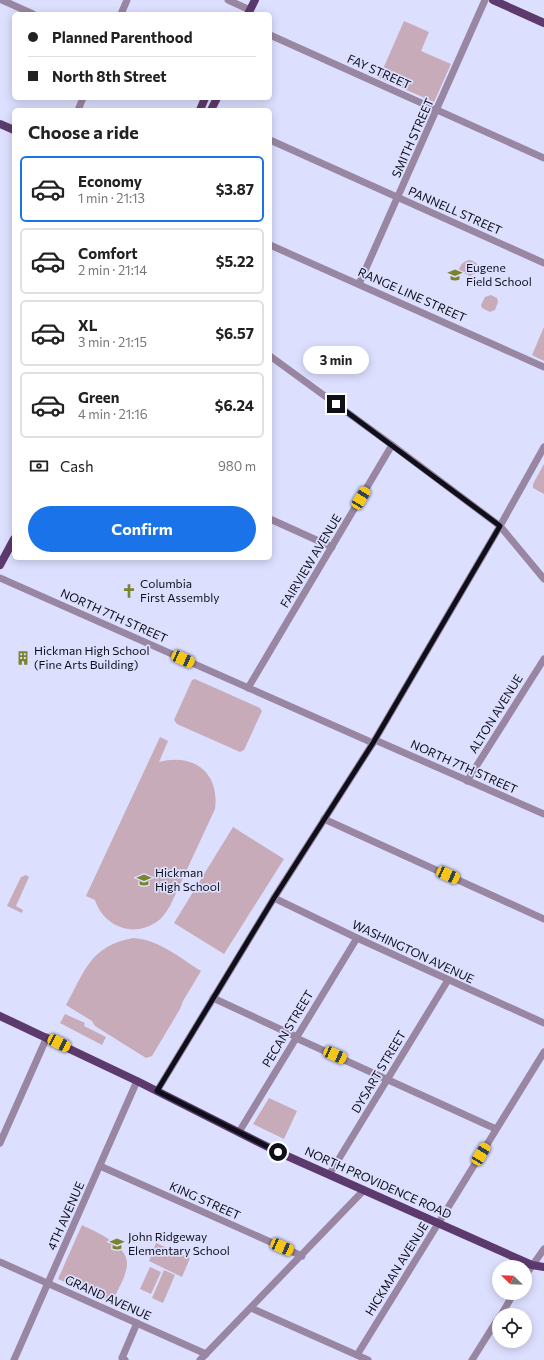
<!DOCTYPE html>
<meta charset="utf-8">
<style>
body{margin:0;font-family:Commissioner,sans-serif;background:#f2f2f2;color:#222;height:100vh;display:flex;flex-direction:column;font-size:15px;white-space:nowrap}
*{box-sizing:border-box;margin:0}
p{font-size:13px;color:#767676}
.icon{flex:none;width:22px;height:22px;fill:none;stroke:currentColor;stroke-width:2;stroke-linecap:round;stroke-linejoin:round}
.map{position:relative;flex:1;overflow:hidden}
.drawer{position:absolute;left:12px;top:108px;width:260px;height:452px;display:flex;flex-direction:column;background:#fff;border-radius:6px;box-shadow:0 2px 10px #0003}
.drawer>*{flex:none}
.banner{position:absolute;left:12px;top:12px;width:260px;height:88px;border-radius:6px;box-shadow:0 2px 10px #0003;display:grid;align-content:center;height:88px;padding:0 16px;background:#fff}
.needle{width:26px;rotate:293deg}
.fabs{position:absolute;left:492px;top:1260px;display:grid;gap:8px}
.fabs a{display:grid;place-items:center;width:40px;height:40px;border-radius:50%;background:#fff;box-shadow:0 2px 10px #0003;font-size:20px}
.end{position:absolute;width:18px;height:18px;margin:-9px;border:5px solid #0f0f1a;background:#fff;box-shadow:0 0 0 2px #fff}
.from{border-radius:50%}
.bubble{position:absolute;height:28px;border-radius:14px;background:#fff;box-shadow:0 2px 10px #0003;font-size:13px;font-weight:700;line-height:28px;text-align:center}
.car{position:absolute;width:12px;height:24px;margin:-12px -6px;border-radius:5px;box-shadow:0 0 3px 1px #0007;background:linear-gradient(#f5c518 24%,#345 0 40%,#f5c518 0 76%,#345 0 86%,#f5c518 0)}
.banner b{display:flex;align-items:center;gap:14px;height:38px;font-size:15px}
.banner b+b{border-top:1px solid #e0e0e0}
.banner i{width:10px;height:10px;background:#222}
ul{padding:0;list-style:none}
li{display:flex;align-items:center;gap:12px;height:66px;margin:0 8px 6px;padding:0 8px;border:2px solid #e0e0e0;border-radius:6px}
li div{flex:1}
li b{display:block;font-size:15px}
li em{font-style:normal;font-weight:700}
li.selected{border-color:#1a73e8}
li>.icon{width:36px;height:36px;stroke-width:1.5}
h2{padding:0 16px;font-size:18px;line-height:48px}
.pay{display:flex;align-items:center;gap:10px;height:44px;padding:0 16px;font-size:15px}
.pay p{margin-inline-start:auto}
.primary-button{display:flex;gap:8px;margin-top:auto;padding:8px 16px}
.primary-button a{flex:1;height:46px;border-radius:24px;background:#1a73e8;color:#fff;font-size:16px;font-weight:700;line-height:46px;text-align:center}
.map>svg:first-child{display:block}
.green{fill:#c8abb9}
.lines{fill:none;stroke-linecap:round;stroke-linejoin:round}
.minor{stroke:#9986a3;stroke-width:7}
.major{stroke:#5d3a6d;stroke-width:8}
.route{stroke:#0f0f1a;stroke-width:5}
.labels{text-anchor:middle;stroke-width:3.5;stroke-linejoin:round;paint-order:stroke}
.street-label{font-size:12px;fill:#0f0f1a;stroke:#dcdffe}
.poi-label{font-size:12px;fill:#0f0f1a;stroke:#dcdffe;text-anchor:start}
</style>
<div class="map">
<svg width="544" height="1360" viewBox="0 0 544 1360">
<rect width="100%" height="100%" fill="#dcdffe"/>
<!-- green -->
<g class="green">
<polygon points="404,21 429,32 421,51 451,64 434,102 379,78"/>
<path d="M470 260C476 262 479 265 482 271L479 273H476L470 276 459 271C459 265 465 260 470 260Z"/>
<polygon points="491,295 497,298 498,302 495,310 490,312 482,308 481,305 485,297"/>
<polygon points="544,327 544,361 532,355"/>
<polygon points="544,464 544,494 533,488 533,484"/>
<polygon points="195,679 260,708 262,711 244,750 240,752 177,724 174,720 192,680"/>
<path d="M160 737 168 741 159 762C193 753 220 772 215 809L170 906C166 912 162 919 155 923 131 938 103 925 95 900L86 896Z"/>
<polygon points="233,827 284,859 224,954 174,923"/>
<polygon points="26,875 29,877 16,906 23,910 22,913 7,906 21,877"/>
<path d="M133 938C158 939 180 958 201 971L183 1001 180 1009 152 1056 146 1058 95 1026 92 1021 66 1005C85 971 90 946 133 938Z"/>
<polygon points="65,1014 85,1023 84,1026 106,1037 102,1045 60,1023"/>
<polygon points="269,1098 297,1111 284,1139 253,1124"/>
<path d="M82 1225C96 1232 127 1245 127 1263 127 1275 119 1287 114 1298L108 1301 58 1279Z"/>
<polygon points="156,1243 190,1258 182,1277 149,1261"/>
<polygon points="150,1267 161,1272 151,1294 140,1289"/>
<polygon points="164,1270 175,1275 163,1303 152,1298"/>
</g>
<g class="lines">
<!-- minor -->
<g class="minor">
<polyline points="2,0 33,14"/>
<polyline points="228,0 250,10"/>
<polyline points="121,14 127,0"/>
<polyline points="270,35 544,158"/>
<polyline points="78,110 83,98"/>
<polyline points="270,140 544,263"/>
<polyline points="270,245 544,367"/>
<polyline points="359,284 485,0"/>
<polyline points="270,356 392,445 500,526 544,579"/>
<polyline points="270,519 332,547"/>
<polyline points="0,578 373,743"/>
<polyline points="248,688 392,445"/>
<polyline points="375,740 544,814"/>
<polyline points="467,781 544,659"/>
<polyline points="324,819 544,919"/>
<polyline points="274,898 357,938 544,1023"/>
<polyline points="213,998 297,1037"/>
<polyline points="296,1038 496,1129"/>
<polyline points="157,1091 274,898 373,743 500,526 544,447"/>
<polyline points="239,1132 357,938"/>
<polyline points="0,1143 47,1037"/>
<polyline points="100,1166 302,1256"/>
<polyline points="329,1175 448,980"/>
<polyline points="0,1262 206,1354"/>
<polyline points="525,1276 544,1249"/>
<polyline points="251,1308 368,1360"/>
<polyline points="501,1315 514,1293"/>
<polyline points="357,1355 544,1052"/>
<polyline points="14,1360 137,1081"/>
<polyline points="125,1360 122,1358 137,1323"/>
<polyline points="200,1360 364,1190"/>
<polyline points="472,1360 499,1317"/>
</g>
<!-- major -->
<g class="major">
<polyline points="493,0 544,23"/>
<polyline points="248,14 255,0"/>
<polyline points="200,110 205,98"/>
<polyline points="211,110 217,98"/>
<polyline points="0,124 14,130"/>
<polyline points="0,565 14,539"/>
<polyline points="0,1016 137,1081 278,1152 532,1265 544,1267"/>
</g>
</g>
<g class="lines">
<!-- route -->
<polyline class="route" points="278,1152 157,1091 274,898 373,743 500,526 336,404"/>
</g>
<!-- icons -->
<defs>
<symbol id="school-bare" viewBox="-9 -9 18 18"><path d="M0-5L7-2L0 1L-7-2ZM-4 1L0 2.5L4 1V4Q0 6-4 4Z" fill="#7b832e" stroke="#dcdffe" stroke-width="2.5" paint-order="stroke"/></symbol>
<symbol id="church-bare" viewBox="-9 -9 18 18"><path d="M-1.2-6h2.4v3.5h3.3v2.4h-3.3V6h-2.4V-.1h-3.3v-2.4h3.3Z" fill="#7b832e" stroke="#dcdffe" stroke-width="2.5" paint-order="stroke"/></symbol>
<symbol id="building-bare" viewBox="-9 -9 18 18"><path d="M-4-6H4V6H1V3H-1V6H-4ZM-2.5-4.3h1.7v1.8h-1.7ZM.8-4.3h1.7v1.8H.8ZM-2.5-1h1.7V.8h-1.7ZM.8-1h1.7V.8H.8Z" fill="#7b832e" stroke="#dcdffe" stroke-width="2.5" paint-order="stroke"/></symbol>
</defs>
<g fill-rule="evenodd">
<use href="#school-bare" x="445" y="265" width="20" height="20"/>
<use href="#church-bare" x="119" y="581" width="20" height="20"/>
<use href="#building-bare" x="13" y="648" width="20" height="20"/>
<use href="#school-bare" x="134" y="870" width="20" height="20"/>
<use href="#school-bare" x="107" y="1234" width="20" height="20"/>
</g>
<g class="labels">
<!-- street labels -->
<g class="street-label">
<text transform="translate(379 72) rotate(24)" y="4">FAY STREET</text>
<text transform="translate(413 138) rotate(-66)" y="4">SMITH STREET</text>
<text transform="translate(455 211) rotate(24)" y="4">PANNELL STREET</text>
<text transform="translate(412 295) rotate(24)" y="4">RANGE LINE STREET</text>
<text transform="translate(311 561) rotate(-59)" y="4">FAIRVIEW AVENUE</text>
<text transform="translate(114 616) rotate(24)" y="4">NORTH 7TH STREET</text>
<text transform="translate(496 714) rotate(-58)" y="4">ALTON AVENUE</text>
<text transform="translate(464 767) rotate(24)" y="4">NORTH 7TH STREET</text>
<text transform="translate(413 952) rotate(25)" y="4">WASHINGTON AVENUE</text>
<text transform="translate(288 1029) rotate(-59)" y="4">PECAN STREET</text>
<text transform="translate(379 1072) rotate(-59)" y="4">DYSART STREET</text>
<text transform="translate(378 1183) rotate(24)" y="4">NORTH PROVIDENCE ROAD</text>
<text transform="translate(205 1201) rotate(24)" y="4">KING STREET</text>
<text transform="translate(66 1216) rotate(-66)" y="4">4TH AVENUE</text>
<text transform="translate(397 1269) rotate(-58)" y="4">HICKMAN AVENUE</text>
<text transform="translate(108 1298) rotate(24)" y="4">GRAND AVENUE</text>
</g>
<!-- poi labels -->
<g class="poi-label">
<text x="466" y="272">Eugene<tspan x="466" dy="14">Field School</tspan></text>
<text x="140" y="588">Columbia<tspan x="140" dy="14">First Assembly</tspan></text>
<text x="34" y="655">Hickman High School<tspan x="34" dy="14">(Fine Arts Building)</tspan></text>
<text x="155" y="877">Hickman<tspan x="155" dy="14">High School</tspan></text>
<text x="128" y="1241">John Ridgeway<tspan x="128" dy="14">Elementary School</tspan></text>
</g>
</g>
</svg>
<div class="fabs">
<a><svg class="needle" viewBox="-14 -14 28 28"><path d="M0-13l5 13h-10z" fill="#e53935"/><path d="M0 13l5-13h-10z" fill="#767676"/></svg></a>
<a><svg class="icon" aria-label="locate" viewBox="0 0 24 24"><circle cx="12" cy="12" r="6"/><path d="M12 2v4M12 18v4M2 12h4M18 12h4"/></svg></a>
</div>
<i class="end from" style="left:278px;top:1152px"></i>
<i class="end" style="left:336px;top:404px"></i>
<div class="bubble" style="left:303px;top:346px;width:66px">3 min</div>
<i class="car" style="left:361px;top:498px;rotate:31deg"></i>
<i class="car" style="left:183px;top:659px;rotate:114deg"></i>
<i class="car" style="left:448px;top:875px;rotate:114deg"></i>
<i class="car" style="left:59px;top:1043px;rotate:116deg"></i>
<i class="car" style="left:335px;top:1055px;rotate:114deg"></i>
<i class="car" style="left:481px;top:1154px;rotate:31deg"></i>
<i class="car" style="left:282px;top:1247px;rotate:114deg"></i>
<div class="banner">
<b><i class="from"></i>Planned Parenthood</b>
<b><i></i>North 8th Street</b>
</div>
<section class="drawer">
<h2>Choose a ride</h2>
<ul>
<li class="selected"><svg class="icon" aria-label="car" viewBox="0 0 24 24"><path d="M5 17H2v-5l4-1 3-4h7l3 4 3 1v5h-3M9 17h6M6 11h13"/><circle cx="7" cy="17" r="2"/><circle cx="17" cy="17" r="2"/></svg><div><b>Economy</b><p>1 min · 21:13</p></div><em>$3.87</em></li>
<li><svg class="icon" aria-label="car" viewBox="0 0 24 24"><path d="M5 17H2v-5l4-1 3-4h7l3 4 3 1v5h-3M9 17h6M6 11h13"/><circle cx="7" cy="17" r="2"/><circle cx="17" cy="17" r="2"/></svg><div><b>Comfort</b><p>2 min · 21:14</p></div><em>$5.22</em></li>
<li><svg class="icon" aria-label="car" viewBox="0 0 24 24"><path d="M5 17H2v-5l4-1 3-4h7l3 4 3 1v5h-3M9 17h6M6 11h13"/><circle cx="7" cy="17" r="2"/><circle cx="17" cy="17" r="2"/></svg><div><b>XL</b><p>3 min · 21:15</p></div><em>$6.57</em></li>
<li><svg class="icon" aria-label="car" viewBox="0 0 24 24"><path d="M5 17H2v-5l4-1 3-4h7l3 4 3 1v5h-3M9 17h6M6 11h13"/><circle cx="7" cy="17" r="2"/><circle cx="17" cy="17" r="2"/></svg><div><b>Green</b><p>4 min · 21:16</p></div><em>$6.24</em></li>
</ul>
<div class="pay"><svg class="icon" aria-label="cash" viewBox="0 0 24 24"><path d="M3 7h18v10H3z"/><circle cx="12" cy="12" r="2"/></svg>Cash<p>980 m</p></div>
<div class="primary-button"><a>Confirm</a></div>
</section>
</div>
